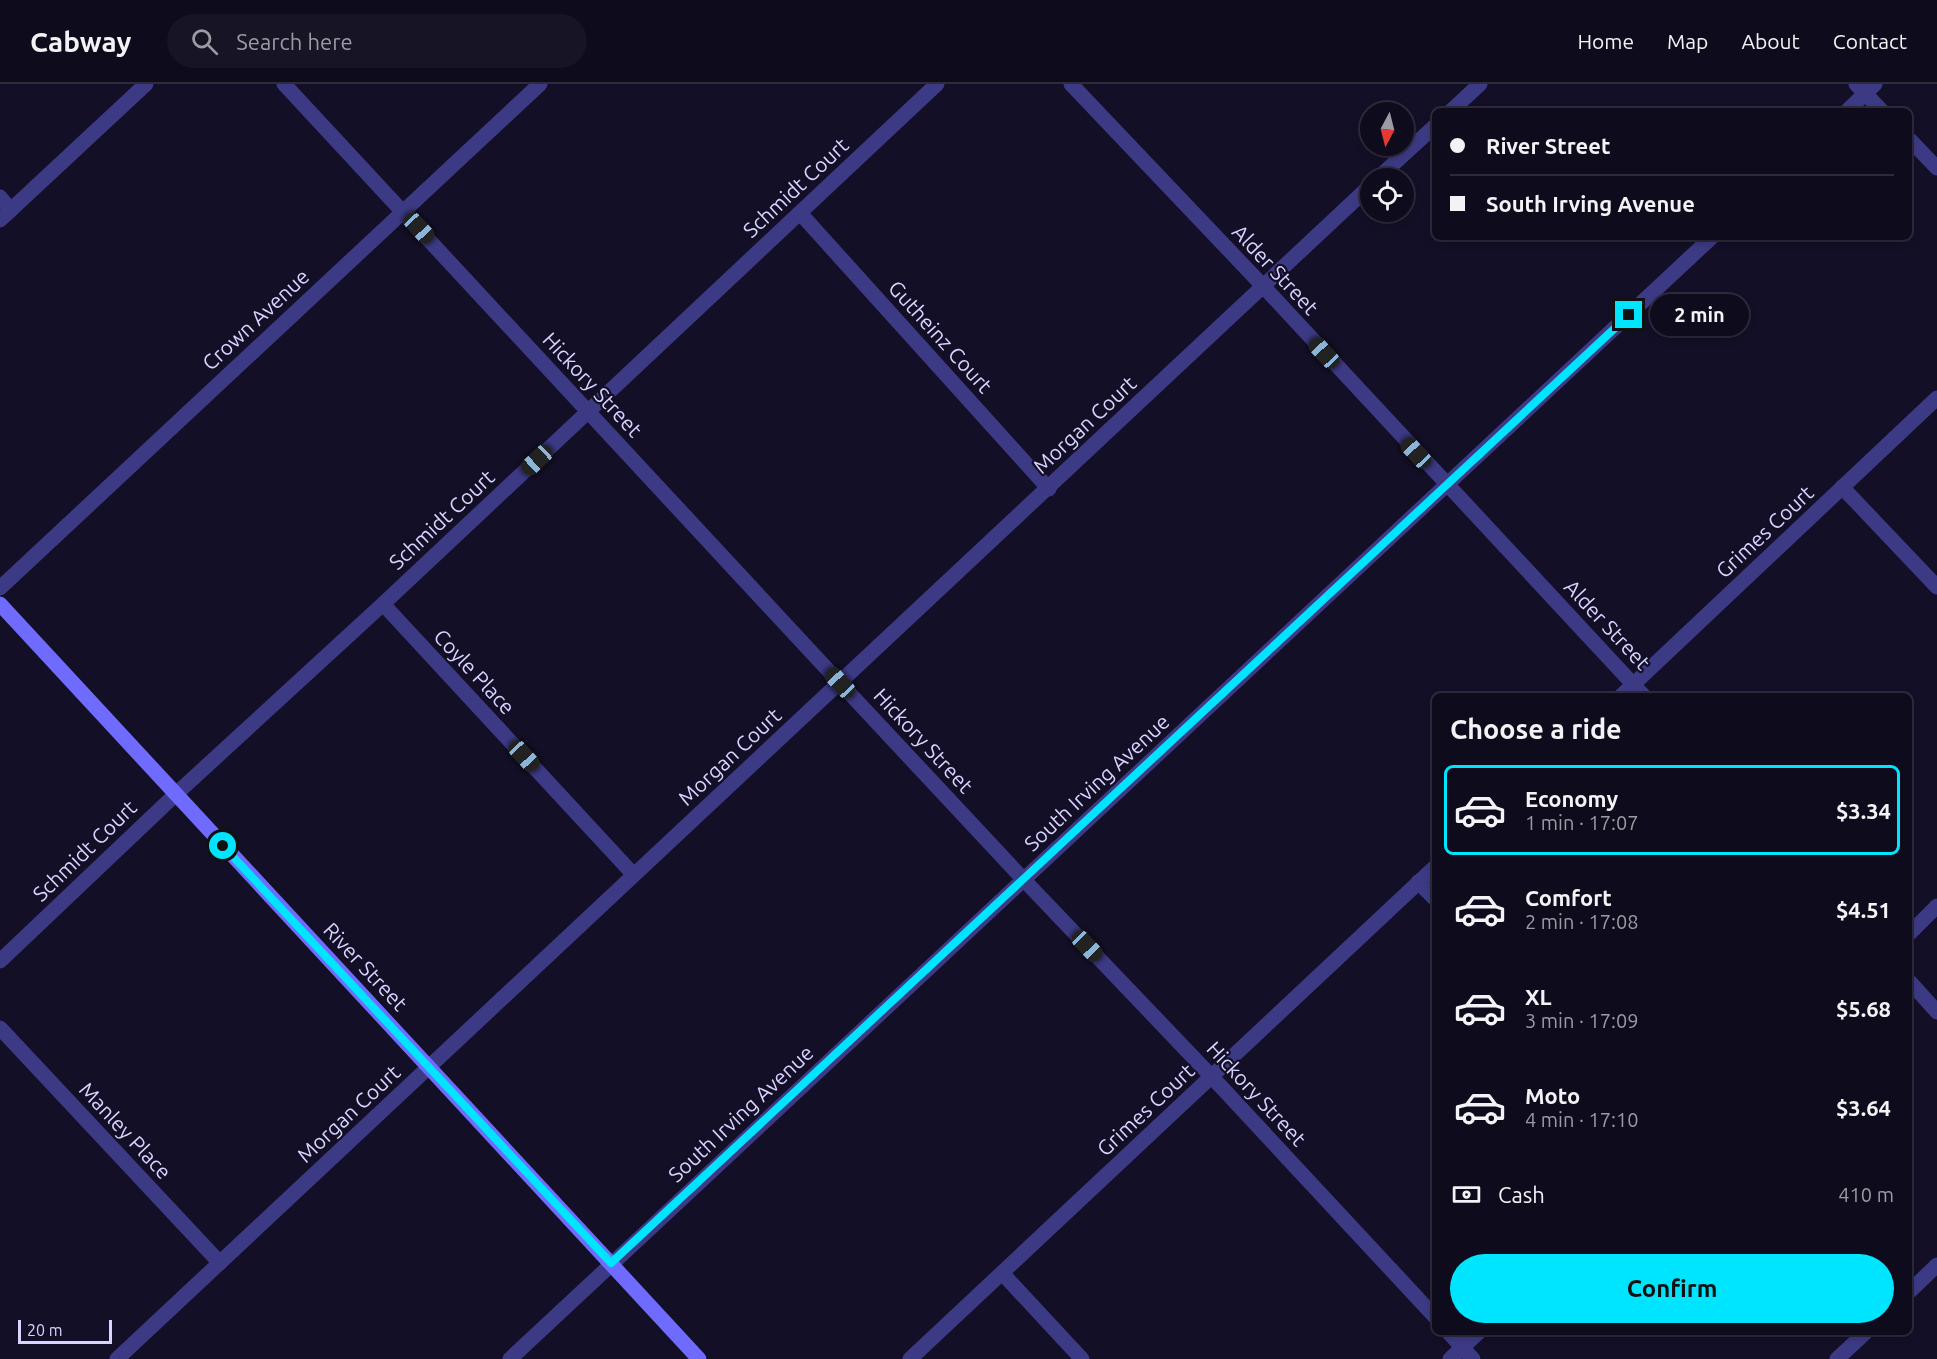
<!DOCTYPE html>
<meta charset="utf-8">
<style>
body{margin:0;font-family:Ubuntu,sans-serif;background:#171425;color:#f1f3f6;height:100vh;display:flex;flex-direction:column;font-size:22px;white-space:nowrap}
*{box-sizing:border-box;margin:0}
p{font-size:20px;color:#9b9ba3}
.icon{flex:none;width:33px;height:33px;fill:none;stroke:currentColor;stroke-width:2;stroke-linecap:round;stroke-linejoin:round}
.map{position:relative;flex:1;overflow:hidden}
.details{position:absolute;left:1432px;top:609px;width:480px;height:642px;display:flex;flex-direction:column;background:#0e0b1c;border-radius:9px;box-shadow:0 3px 9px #0003,0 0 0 2px #2e2b3b}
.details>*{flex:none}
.guide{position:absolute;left:1432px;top:24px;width:480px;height:132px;border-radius:9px;box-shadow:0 3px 9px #0003,0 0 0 2px #2e2b3b;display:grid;align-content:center;height:132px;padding:0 18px;background:#0e0b1c}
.needle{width:39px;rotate:187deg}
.tools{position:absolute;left:1360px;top:18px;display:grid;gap:12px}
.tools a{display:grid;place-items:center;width:54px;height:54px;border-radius:50%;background:#0e0b1c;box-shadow:0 3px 9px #0003,0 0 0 2px #2e2b3b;font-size:30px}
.scale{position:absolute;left:18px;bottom:15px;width:94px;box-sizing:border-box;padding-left:6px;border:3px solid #d9d4ff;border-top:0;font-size:16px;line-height:21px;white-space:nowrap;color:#d9d4ff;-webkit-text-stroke:4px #130f26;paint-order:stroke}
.end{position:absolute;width:27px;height:27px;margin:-14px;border:8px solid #00e5ff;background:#111;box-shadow:0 0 0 3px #111}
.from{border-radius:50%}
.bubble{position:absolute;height:42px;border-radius:21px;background:#0e0b1c;box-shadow:0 3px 9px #0003,0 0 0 2px #2e2b3b;font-size:20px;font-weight:700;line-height:42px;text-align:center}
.car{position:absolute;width:18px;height:36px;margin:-18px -9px;border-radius:8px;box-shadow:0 0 4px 2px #0007;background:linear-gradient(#222 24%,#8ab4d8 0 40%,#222 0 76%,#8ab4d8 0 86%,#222 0)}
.guide b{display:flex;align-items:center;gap:21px;height:57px;font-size:22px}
.guide b+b{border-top:2px solid #2e2b3b}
.guide i{width:15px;height:15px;background:#f1f3f6}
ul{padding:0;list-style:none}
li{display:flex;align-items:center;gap:18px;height:90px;margin:0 12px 9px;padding:0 6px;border:3px solid transparent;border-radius:9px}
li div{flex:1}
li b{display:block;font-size:22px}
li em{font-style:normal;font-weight:700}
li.active{border-color:#00e5ff}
li>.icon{width:54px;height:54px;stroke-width:1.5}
h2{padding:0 18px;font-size:27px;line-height:72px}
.pay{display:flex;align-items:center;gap:15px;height:66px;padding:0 18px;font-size:22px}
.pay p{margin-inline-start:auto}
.button{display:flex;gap:12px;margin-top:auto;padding:12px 18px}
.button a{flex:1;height:69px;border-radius:36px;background:#00e5ff;color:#111;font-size:24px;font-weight:700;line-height:69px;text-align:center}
header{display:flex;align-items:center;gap:36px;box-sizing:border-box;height:84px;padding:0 30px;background:#0e0b1c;border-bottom:2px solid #2e2b3b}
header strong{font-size:28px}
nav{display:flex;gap:33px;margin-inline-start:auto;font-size:21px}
.search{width:420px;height:54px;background:#171425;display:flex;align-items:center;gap:15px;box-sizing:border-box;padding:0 21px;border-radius:33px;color:#9b9ba3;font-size:22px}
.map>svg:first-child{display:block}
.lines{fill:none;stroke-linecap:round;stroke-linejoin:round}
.service{stroke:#3d3a85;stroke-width:15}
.minor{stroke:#3d3a85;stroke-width:15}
.tertiary{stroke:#3d3a85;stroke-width:15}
.secondary{stroke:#6f6bff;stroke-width:15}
.route{stroke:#00e5ff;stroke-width:8}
.labels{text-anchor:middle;stroke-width:4.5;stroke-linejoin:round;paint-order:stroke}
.street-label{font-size:21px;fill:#d9d4ff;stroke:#130f26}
</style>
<header>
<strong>Cabway</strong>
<div class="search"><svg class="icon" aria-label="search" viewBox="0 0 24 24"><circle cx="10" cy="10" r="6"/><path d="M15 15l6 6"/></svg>Search here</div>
<nav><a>Home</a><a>Map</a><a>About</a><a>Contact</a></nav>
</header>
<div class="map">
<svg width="1937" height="1275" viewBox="0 0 1937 1275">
<rect width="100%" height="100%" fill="#130f26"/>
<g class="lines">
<!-- service -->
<g class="service">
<polyline points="1451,27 1480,0"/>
<polyline points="1378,94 1436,41"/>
<polyline points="0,113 11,126"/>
<polyline points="800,129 1049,405"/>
<polyline points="0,136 146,0"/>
<polyline points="1842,403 1937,503"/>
<polyline points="383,520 633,790"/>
<polyline points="1621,612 1937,314"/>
<polyline points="1418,798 1436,816"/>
<polyline points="1910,849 1937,822"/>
<polyline points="0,877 176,710 383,520 937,0"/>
<polyline points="0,944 220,1179"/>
<polyline points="1002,1189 1082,1275"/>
<polyline points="117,1275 1371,101"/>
<polyline points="910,1275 1436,782"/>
<polyline points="1450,1275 1479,1248"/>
</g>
<!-- minor -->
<g class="minor">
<polyline points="284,0 840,599 1024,796 1212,993 1436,1234"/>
<polyline points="1071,0 1263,202 1644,612"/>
<polyline points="1856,0 1882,27"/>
<polyline points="1847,27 1875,0"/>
<polyline points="1910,56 1937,84"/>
<polyline points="1910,898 1937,928"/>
<polyline points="1448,1248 1473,1275"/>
<polyline points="510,1275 1712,153"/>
</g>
<!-- tertiary -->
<g class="tertiary">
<polyline points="0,504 540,0"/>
<polyline points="1910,1207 1937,1181"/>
<polyline points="1837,1275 1866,1248"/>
</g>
<!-- secondary -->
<polyline class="secondary" points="0,520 699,1275"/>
</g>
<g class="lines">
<!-- route -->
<polyline class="route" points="223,762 611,1179 1629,231"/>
</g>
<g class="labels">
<!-- street labels -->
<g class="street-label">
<text transform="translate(796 104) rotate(-43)" y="7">Schmidt Court</text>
<text transform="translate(1275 186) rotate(47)" y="7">Alder Street</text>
<text transform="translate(256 236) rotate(-43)" y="7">Crown Avenue</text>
<text transform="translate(940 253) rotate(48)" y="7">Gutheinz Court</text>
<text transform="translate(592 301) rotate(47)" y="7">Hickory Street</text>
<text transform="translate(1085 341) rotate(-43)" y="7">Morgan Court</text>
<text transform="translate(442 436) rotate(-43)" y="7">Schmidt Court</text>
<text transform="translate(1765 448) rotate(-43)" y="7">Grimes Court</text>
<text transform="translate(1607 541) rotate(47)" y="7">Alder Street</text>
<text transform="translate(474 588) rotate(47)" y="7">Coyle Place</text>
<text transform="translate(923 657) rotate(47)" y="7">Hickory Street</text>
<text transform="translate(730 673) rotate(-43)" y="7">Morgan Court</text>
<text transform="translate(1097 699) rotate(-43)" y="7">South Irving Avenue</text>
<text transform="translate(85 767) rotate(-44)" y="7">Schmidt Court</text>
<text transform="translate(365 883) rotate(47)" y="7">River Street</text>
<text transform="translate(1256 1010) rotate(47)" y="7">Hickory Street</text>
<text transform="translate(1146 1026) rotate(-43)" y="7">Grimes Court</text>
<text transform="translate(349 1030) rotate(-43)" y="7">Morgan Court</text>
<text transform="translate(741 1030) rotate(-43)" y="7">South Irving Avenue</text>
<text transform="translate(125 1047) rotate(47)" y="7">Manley Place</text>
</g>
</g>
</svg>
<div class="tools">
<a><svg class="needle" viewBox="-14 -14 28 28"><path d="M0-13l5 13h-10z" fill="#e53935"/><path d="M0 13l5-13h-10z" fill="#9b9ba3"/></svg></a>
<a><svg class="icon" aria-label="locate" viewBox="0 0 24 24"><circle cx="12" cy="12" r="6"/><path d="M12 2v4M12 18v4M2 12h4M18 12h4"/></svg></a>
</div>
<div class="scale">20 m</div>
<i class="end from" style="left:223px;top:762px"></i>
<i class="end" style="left:1629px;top:231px"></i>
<div class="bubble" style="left:1650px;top:210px;width:99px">2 min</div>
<i class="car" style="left:419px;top:144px;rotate:137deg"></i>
<i class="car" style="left:1324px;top:269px;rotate:317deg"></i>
<i class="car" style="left:1416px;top:369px;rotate:317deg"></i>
<i class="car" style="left:537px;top:376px;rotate:227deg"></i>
<i class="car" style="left:840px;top:599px;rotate:317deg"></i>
<i class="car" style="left:524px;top:672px;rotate:137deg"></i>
<i class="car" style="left:1087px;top:862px;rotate:136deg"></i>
<div class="guide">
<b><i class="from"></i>River Street</b>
<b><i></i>South Irving Avenue</b>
</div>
<section class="details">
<h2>Choose a ride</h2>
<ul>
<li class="active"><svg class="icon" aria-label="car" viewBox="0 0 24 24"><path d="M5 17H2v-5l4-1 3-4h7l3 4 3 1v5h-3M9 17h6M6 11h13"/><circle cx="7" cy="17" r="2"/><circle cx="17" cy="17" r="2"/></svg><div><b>Economy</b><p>1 min · 17:07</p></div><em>$3.34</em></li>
<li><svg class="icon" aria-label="car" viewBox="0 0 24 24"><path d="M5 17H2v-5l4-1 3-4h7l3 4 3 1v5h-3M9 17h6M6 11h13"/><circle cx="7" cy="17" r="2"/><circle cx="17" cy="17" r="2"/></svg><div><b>Comfort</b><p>2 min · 17:08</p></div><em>$4.51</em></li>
<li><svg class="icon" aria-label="car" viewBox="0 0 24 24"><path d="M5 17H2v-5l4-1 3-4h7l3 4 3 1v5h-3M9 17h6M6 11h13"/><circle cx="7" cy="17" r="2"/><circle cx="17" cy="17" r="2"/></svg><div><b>XL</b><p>3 min · 17:09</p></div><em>$5.68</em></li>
<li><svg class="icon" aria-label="car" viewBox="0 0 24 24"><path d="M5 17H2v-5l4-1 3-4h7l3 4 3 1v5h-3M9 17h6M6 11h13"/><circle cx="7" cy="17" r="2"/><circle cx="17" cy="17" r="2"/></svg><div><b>Moto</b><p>4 min · 17:10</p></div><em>$3.64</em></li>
</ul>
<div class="pay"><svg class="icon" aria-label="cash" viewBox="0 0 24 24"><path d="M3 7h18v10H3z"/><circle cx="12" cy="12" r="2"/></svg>Cash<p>410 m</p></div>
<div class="button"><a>Confirm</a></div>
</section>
</div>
